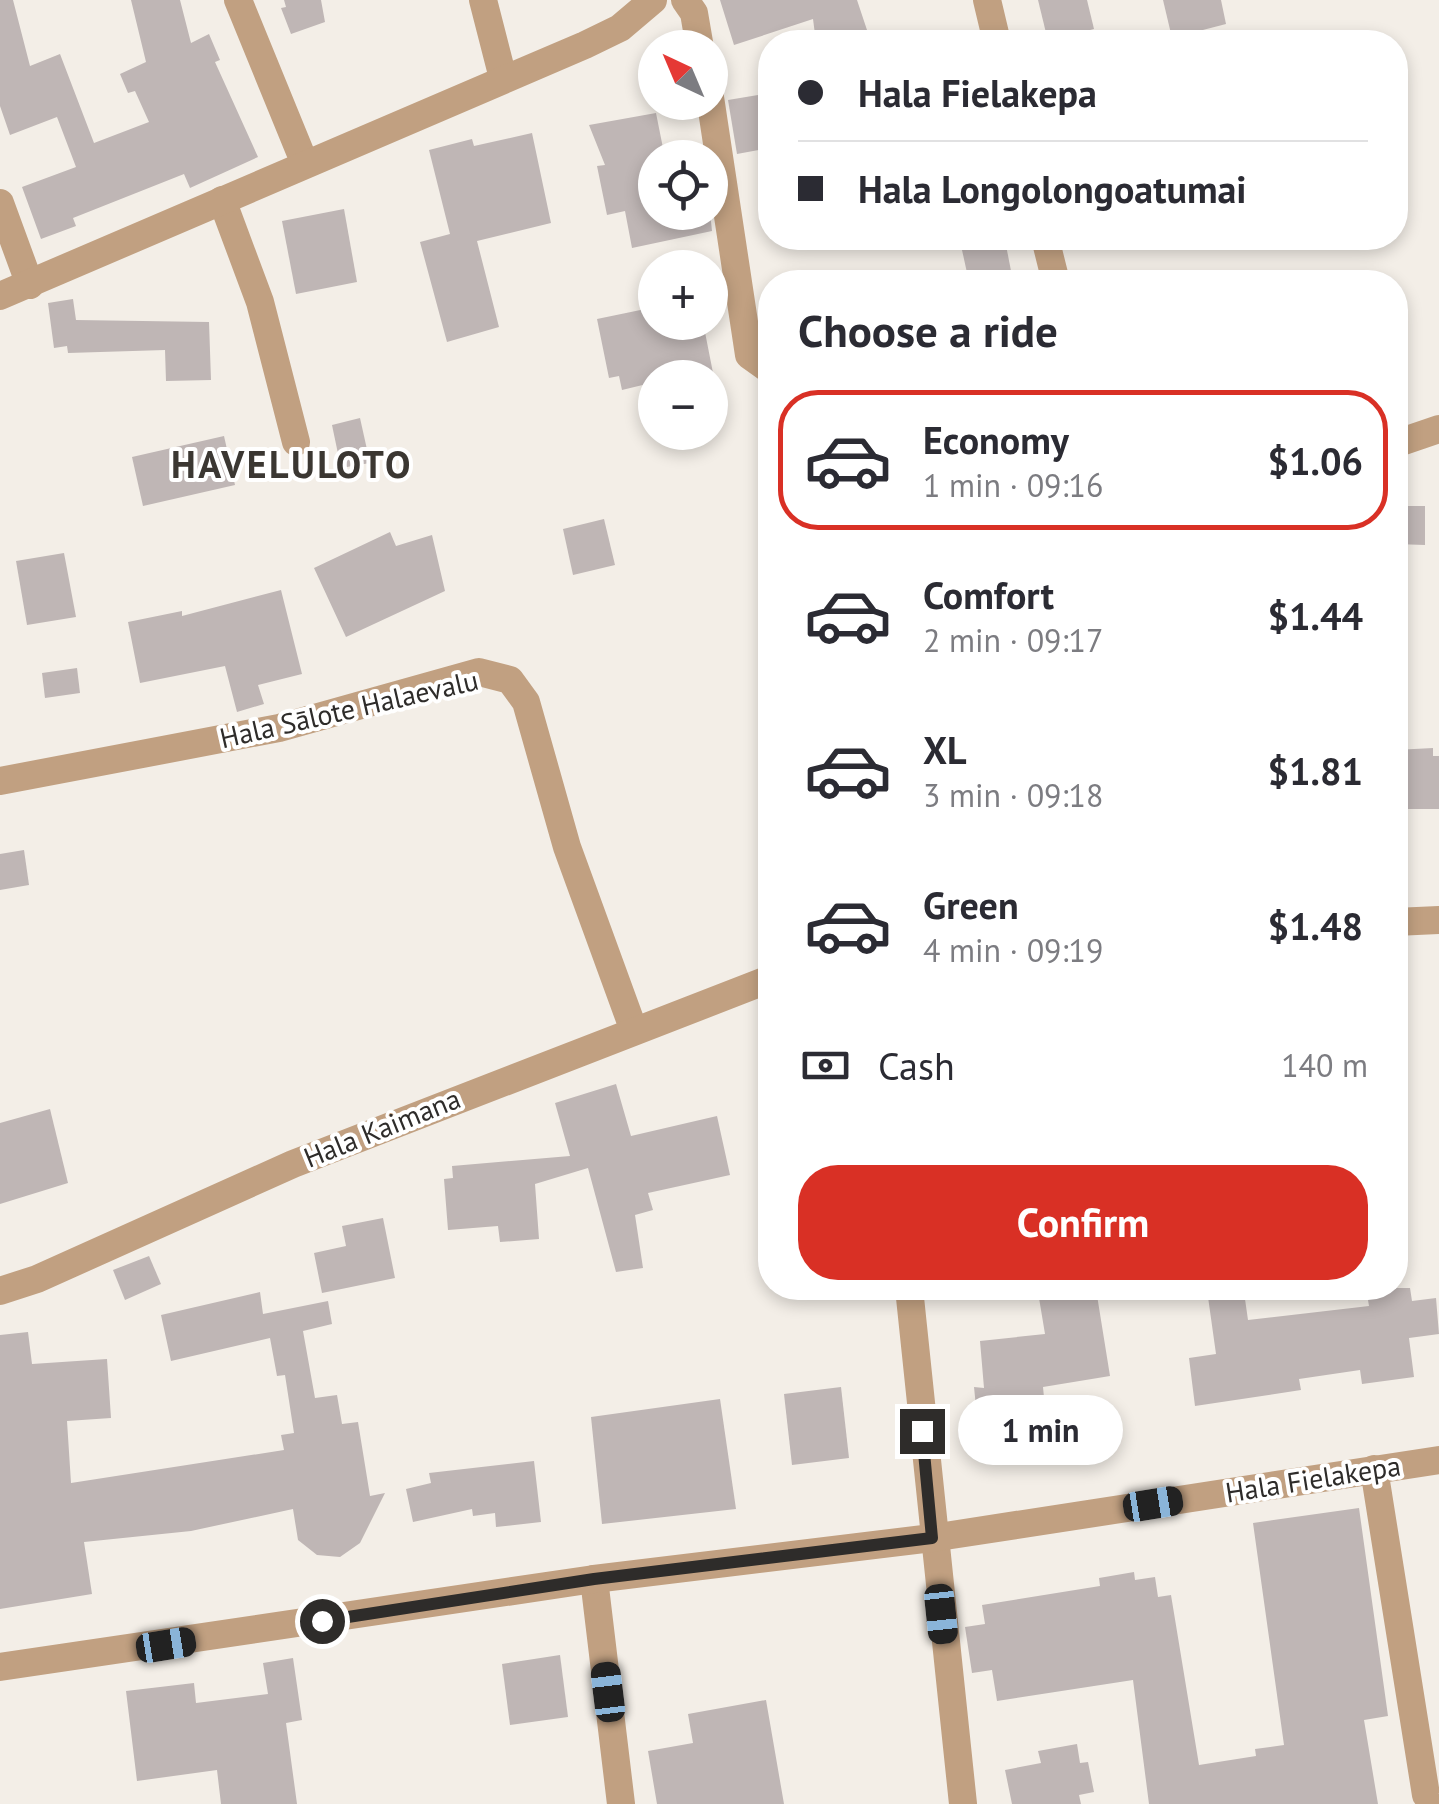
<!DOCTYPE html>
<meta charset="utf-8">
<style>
body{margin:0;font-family:"PT Sans",sans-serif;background:#f2f2f3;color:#2b2b33;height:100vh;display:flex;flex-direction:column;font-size:38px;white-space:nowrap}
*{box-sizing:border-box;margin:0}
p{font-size:32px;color:#7c7c81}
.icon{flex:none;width:55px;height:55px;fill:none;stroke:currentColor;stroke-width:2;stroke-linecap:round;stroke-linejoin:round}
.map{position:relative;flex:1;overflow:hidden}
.sheet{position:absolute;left:758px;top:270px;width:650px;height:1030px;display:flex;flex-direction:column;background:#fff;border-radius:40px;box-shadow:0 5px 15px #0003}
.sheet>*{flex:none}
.guide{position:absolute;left:758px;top:30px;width:650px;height:220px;border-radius:40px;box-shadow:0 5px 15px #0003;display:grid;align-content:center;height:220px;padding:0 40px;background:#fff}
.needle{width:65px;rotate:316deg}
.fabs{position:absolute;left:638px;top:30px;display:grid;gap:20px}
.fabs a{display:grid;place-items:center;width:90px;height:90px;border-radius:50%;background:#fff;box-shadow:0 5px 15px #0003;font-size:50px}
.end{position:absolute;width:45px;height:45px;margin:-22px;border:12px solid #2e2c2a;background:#fff;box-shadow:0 0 0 5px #fff}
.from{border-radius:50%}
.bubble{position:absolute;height:70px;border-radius:35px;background:#fff;box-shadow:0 5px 15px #0003;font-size:32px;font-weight:800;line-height:70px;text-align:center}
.car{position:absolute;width:30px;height:60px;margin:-30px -15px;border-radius:12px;box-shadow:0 0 8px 2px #0007;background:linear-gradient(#222 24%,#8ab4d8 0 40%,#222 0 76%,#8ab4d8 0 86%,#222 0)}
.guide b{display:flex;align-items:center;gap:35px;height:95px;font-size:38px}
.guide b+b{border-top:2px solid #e1e1e2}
.guide i{width:25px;height:25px;background:#2b2b33}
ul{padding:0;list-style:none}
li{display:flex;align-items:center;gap:30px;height:140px;margin:0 20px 15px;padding:0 20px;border:5px solid transparent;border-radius:40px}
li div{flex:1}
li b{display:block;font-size:38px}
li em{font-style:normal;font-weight:800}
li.selected{border-color:#d93025}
li>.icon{width:90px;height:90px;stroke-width:1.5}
h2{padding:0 40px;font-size:45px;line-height:120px}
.pay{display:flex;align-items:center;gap:25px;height:110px;padding:0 40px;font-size:38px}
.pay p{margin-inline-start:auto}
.cta{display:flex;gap:20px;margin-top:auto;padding:20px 40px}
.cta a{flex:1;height:115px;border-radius:40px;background:#d93025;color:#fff;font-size:40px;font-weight:800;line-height:115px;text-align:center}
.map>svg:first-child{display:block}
.building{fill:#bfb6b5}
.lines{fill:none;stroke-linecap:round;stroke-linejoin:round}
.minor{stroke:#c1a081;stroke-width:28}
.tertiary{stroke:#c1a081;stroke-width:28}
.route{stroke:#2e2c2a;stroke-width:12}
.labels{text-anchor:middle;stroke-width:8;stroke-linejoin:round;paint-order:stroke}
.street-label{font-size:28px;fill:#2e2c2a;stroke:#fff}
.district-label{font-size:38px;font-weight:bold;letter-spacing:2.5px;fill:#3b3732;stroke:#fff}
</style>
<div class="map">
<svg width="1439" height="1804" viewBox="0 0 1439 1804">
<rect width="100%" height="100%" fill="#f3eee7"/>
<!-- building -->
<g class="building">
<polygon points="0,0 13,0 30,66 60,54 94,143 149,122 135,91 128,93 120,74 146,62 131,0 180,0 191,43 209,34 220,60 215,62 258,157 190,188 184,174 73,218 76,226 41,239 22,187 76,167 57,117 10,135 0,106"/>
<polygon points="284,0 321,0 325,22 291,34 281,8 286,7"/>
<polygon points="720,0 857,0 871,42 816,42 813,19 734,45"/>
<polygon points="1038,0 1087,0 1094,29 1048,41"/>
<polygon points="1163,0 1221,0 1226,24 1172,38"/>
<polygon points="770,93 770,148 737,154 728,100"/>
<polygon points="656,113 665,158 655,158 655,212 710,212 712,231 632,248 625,211 607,215 597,166 605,165 589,125"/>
<polygon points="532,133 551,223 477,241 499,327 447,342 420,242 450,234 429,150 472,139 474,146"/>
<polygon points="344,209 357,282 296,294 282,221"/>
<polygon points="1005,240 1012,276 969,282 962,250"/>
<polygon points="73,299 76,320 209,322 211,380 166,381 165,350 68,353 67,346 54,348 48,303"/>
<polygon points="655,307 655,322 703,322 714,378 655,378 655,382 622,390 619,376 609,378 597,319"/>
<polygon points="360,418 370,463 341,468 332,425"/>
<polygon points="224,436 235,485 143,506 132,457"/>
<polygon points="1395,506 1425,506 1425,545 1395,544"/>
<polygon points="604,519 615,565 573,575 563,529"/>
<polygon points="390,532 396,546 432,535 445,591 346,637 314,568"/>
<polygon points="64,553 76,617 27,625 16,561"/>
<polygon points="281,590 302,674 258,685 264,704 237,712 225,666 140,683 128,622 182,611 182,616"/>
<polygon points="77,668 80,693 45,698 42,673"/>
<polygon points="1433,748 1433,756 1439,756 1439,809 1395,809 1395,750"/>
<polygon points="24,850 29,885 0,890 0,854"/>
<polygon points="616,1084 631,1136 717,1116 730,1175 648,1193 653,1210 635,1215 643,1268 616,1272 588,1168 535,1184 539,1239 500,1242 498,1226 448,1230 444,1179 453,1178 452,1166 570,1156 555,1103"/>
<polygon points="50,1109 68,1183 0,1204 0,1123"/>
<polygon points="383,1218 395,1278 322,1293 314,1253 346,1246 342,1226"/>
<polygon points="149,1256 161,1284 125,1300 113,1270"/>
<polygon points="1366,1288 1410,1288 1412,1301 1436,1298 1439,1334 1409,1338 1414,1377 1362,1384 1360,1370 1299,1379 1301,1390 1195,1406 1189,1358 1216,1354 1208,1297 1244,1292 1248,1320 1369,1306"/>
<polygon points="1096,1289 1110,1376 1043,1387 1048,1439 980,1446 974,1387 984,1388 980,1341 1045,1334 1039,1298"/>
<polygon points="260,1292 263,1314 328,1301 332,1324 303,1331 315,1398 337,1395 342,1424 358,1422 370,1496 385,1493 360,1543 340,1557 317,1555 298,1540 293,1509 191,1531 84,1542 92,1594 0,1609 0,1335 28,1332 32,1364 107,1359 111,1418 67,1421 71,1483 284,1450 281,1435 294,1433 285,1375 277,1376 270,1338 171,1361 161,1315"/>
<polygon points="841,1387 849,1458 792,1465 784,1394"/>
<polygon points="720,1399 736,1509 602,1524 591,1417"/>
<polygon points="534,1461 541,1522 496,1527 495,1513 473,1516 472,1509 413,1522 406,1489 431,1483 429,1473"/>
<polygon points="1359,1508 1388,1716 1364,1720 1378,1804 1149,1804 1133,1680 997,1701 992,1670 972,1673 965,1627 985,1624 982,1605 1100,1586 1099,1578 1134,1572 1135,1580 1155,1577 1158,1597 1171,1595 1199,1765 1256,1756 1255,1749 1284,1745 1253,1523"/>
<polygon points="560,1655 568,1717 510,1725 502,1664"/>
<polygon points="293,1658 302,1720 286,1723 297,1804 221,1804 217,1770 137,1781 126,1691 194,1683 196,1703 268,1694 263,1663"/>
<polygon points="766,1700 784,1804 657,1804 648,1751 693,1743 688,1714"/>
<polygon points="1077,1744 1080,1763 1088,1762 1094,1792 1079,1795 1081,1804 1012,1804 1005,1770 1041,1763 1038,1751"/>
</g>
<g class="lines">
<!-- minor -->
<g class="minor">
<polyline points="238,0 305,164"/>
<polyline points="483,0 503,78"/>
<polyline points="685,0 694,13 700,48"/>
<polyline points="987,0 997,42"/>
<polyline points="710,97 749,355 770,370"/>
<polyline points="222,200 260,302 296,442"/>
<polyline points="0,203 30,285"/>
<polyline points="1045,238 1056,282"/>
<polyline points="0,296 585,45 620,28 653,0"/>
<polyline points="1395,444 1439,429"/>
<polyline points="0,781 279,728 479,672 510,680 526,702 567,847 633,1028"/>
<polyline points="1395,922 1439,920"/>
<polyline points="909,1288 963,1804"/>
<polyline points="0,1291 37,1279 293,1164 770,979"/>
<polyline points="1374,1469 1426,1795 1435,1804"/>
<polyline points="594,1579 621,1804"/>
</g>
<!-- tertiary -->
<polyline class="tertiary" points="0,1667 594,1579 932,1538 1439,1460"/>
</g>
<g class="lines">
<!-- route -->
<polyline class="route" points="322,1621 594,1579 932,1538 922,1431"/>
</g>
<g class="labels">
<!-- street labels -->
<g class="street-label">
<text transform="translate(349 709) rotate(-13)" y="10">Hala Sālote Halaevalu</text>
<text transform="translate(382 1128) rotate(-22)" y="10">Hala Kaimana</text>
<text transform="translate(1313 1479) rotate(-9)" y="10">Hala Fielakepa</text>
</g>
<!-- district labels -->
<g class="district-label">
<text x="292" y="478">HAVELULOTO</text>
</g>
</g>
</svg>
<div class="fabs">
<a><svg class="needle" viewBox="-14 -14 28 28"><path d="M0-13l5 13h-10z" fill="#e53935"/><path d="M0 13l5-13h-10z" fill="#7c7c81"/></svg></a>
<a><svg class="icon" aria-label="locate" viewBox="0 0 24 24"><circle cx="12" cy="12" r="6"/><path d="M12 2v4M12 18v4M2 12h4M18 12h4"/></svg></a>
<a>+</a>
<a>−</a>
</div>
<i class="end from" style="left:322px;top:1621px"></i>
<i class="end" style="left:922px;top:1431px"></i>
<div class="bubble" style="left:958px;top:1395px;width:165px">1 min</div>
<i class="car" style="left:1153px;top:1504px;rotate:81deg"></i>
<i class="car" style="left:941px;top:1614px;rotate:174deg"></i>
<i class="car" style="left:166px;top:1645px;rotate:81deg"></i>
<i class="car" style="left:608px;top:1692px;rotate:353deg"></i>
<div class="guide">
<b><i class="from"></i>Hala Fielakepa</b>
<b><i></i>Hala Longolongoatumai</b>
</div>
<section class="sheet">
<h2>Choose a ride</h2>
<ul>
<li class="selected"><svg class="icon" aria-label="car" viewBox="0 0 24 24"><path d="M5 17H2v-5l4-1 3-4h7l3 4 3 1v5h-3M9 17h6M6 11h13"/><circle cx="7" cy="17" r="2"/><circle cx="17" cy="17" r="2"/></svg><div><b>Economy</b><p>1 min · 09:16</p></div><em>$1.06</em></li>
<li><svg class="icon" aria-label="car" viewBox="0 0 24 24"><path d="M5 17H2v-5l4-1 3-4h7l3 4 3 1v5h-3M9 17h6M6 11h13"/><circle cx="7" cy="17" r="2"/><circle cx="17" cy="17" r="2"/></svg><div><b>Comfort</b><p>2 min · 09:17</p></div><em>$1.44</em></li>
<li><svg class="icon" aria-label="car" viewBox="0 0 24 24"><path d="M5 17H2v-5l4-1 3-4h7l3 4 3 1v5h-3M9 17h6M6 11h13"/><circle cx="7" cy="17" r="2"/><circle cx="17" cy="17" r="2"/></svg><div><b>XL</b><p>3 min · 09:18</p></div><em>$1.81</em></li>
<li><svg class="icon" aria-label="car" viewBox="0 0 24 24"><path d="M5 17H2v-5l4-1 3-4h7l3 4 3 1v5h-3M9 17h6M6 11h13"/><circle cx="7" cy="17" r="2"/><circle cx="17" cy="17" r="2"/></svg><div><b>Green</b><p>4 min · 09:19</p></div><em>$1.48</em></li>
</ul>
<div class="pay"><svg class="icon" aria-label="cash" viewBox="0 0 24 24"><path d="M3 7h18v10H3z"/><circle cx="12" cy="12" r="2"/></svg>Cash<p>140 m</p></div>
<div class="cta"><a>Confirm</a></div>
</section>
</div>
